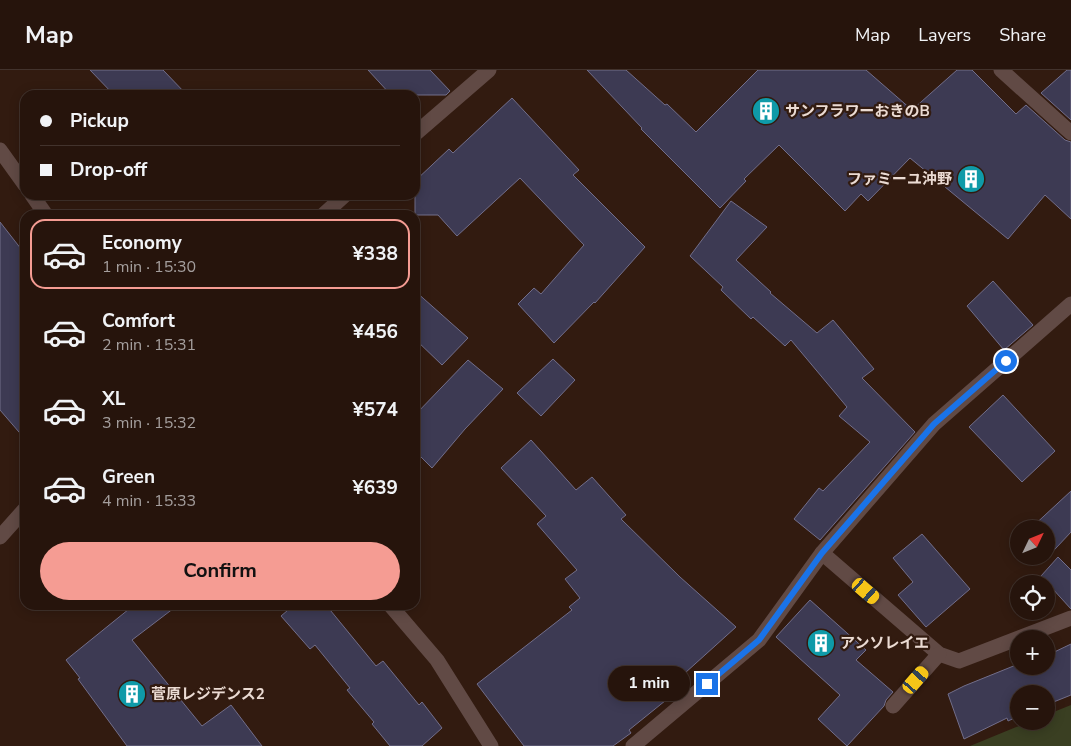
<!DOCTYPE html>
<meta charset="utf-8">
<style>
body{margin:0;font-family:"Nunito Sans","Noto Sans JP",sans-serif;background:#2e1d15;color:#f1f3f6;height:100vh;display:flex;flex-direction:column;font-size:19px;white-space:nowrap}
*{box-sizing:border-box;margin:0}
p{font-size:16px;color:#a49e9d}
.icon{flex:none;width:28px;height:28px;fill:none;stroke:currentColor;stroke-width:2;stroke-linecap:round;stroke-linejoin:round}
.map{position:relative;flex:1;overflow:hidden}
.sheet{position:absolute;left:20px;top:140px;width:400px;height:400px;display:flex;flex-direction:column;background:#26140c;border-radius:15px;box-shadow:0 2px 12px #0003,0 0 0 1px #42332d}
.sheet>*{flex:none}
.top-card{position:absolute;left:20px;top:20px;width:400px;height:110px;border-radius:15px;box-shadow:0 2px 12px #0003,0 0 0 1px #42332d;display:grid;align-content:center;height:110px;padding:0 20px;background:#26140c}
.needle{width:32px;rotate:47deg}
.fabs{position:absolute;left:1010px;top:450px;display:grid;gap:10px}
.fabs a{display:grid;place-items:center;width:45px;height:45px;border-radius:50%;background:#26140c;box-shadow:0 2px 12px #0003,0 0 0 1px #42332d;font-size:25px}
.end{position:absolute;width:22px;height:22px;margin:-11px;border:6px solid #1a73e8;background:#fff;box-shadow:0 0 0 2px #fff}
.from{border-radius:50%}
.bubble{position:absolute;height:35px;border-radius:18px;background:#26140c;box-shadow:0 2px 12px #0003,0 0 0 1px #42332d;font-size:16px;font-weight:700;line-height:35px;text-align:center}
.car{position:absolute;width:15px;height:30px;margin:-15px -8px;border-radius:6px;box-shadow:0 0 4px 1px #0007;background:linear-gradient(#f5c518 24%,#345 0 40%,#f5c518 0 76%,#345 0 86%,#f5c518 0)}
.top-card b{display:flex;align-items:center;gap:18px;height:48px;font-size:19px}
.top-card b+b{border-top:1px solid #42332d}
.top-card i{width:12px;height:12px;background:#f1f3f6}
ul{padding:9px 0 0;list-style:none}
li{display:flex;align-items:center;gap:15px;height:70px;margin:0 10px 8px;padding:0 10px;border:2px solid transparent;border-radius:15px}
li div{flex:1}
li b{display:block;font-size:19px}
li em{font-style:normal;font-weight:700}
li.current{border-color:#f59c93}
li>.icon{width:45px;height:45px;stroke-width:1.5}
.action{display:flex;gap:10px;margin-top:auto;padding:10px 20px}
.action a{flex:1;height:58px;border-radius:30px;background:#f59c93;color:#111;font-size:20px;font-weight:700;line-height:58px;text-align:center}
header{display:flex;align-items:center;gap:30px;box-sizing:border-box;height:70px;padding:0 25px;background:#26140c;border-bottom:1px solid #42332d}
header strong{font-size:24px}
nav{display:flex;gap:28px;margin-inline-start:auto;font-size:18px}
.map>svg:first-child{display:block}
.green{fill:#3a3f22}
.building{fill:#3d3a53;stroke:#726e8a}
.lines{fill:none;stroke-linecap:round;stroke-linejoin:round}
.minor{stroke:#614a45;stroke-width:15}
.route{stroke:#1a73e8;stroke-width:6}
.labels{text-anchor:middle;stroke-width:4.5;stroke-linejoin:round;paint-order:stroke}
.poi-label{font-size:15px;font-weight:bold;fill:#ebdbd3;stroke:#321b10;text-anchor:start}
</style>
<header>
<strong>Map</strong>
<nav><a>Map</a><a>Layers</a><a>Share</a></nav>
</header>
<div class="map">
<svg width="1071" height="676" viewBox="0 0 1071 676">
<rect width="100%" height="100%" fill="#321b10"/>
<!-- green -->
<polygon class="green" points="1071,635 1071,676 970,676 1031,651 1046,651 1046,645"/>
<!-- building -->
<g class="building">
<polygon points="90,0 163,0 187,25 114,25"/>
<polygon points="368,0 430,0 450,21 446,25 391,25"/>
<polygon points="587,0 626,0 665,35 667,34 696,62 758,0 866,0 912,40 957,0 972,0 1016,44 1026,35 1065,70 1071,72 1071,149 1045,125 1008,169 910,88 868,131 861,124 845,141 779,75 744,109 746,111 720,138 641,59 642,58"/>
<polygon points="1067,0 1071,0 1071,50 1041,23"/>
<polygon points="512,28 579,100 573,105 645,177 595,233 594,232 554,273 518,234 534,218 541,224 584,175 520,108 457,166 438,145 415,145 415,111 449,79 453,83"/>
<polygon points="731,131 767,157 736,190 771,222 770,223 817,263 833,250 874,299 862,308 915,362 820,470 794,449 819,418 823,421 870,372 839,346 847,337 791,270 785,276 753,247 751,249 721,220 723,217 690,186"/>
<polygon points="0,152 25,184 25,369 0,340"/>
<polygon points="993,211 1033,255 1004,280 967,236"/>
<polygon points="415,221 468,268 442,295 415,269"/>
<polygon points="553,289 575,310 541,346 517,323"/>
<polygon points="468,290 503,319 465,359 432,398 415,381 415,345"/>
<polygon points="1003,325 1055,381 1022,412 969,357"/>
<polygon points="531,370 576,420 592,407 626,445 621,449 680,507 736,557 675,612 681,618 629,660 631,663 613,676 524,676 477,614 572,540 569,537 580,528 565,509 577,500 537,454 546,446 501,398"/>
<polygon points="1071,421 1071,462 1042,493 1034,486 1046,486 1046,459 1030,459"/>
<polygon points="922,464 970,519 926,557 898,525 913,512 893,488"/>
<polygon points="1058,487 1071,500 1071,539 1041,506"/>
<polygon points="810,530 866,580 856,590 893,622 886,630 884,636 847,676 818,649 840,625 776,567"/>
<polygon points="134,535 178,535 132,570 202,656 231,635 262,676 127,676 78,609 80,608 66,590"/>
<polygon points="294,535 326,535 376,596 383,591 419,635 422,632 442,658 422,676 390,676 372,654 374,652 347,620 350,618 315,575 310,579 281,546"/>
<polygon points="1071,574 1071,625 1046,635 1046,624 1019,624 1019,646 1008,651 1007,648 964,669 948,624 964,616 1016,595 1018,599 1024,596 1046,596 1046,586"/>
</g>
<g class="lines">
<!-- minor -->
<g class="minor">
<polyline points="1001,0 1071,63"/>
<polyline points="415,64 489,0"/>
<polyline points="0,80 25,115"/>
<polyline points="32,125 46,145"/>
<polyline points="323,145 345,125"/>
<polyline points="0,467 25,439"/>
<polyline points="822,483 939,584 959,591 1071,548"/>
<polyline points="390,535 437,590 491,676"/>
<polyline points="893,636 939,584"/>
<polyline points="633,676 759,570 822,483 934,354 1071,234"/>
</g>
</g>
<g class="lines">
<!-- route -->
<polyline class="route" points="707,614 759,570 822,483 934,354 1006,291"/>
</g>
<!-- icons -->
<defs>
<symbol id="building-disc" viewBox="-11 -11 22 22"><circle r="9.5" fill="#0f9aa8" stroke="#321b10"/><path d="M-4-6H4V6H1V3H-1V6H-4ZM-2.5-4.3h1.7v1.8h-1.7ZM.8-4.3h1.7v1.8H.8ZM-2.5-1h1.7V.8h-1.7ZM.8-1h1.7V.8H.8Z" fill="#fff"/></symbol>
</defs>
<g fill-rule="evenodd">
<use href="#building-disc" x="750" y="25" width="32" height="32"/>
<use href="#building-disc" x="955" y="93" width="32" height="32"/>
<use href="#building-disc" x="805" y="557" width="32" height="32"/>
<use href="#building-disc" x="116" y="608" width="32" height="32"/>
</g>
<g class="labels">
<!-- poi labels -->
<g class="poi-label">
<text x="785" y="46">サンフラワーおきのB</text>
<text x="952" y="114" text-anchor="end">ファミーユ沖野</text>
<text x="840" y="578">アンソレイエ</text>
<text x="151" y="629">菅原レジデンス2</text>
</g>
</g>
</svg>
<div class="fabs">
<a><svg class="needle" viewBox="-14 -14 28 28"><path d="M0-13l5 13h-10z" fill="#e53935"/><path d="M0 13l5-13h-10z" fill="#a49e9d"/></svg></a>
<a><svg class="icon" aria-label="locate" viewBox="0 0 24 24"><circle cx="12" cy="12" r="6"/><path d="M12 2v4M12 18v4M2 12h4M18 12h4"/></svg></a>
<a>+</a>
<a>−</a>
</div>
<i class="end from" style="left:1006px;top:291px"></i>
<i class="end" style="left:707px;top:614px"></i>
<div class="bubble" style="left:608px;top:596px;width:82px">1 min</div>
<i class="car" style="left:866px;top:521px;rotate:131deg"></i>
<i class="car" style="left:916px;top:610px;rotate:41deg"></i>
<div class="top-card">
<b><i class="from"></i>Pickup</b>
<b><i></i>Drop-off</b>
</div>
<section class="sheet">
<ul>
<li class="current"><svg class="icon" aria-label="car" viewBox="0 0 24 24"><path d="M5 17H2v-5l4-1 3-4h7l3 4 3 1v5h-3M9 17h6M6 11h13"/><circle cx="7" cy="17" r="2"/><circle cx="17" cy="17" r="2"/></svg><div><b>Economy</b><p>1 min · 15:30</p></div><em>¥338</em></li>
<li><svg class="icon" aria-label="car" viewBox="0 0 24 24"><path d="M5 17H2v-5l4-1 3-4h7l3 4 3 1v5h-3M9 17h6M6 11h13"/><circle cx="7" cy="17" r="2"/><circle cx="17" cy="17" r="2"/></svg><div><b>Comfort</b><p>2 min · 15:31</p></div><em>¥456</em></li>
<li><svg class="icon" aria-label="car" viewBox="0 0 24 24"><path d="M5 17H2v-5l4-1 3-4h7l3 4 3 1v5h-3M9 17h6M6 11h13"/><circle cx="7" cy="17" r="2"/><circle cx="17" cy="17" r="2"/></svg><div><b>XL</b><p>3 min · 15:32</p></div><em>¥574</em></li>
<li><svg class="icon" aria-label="car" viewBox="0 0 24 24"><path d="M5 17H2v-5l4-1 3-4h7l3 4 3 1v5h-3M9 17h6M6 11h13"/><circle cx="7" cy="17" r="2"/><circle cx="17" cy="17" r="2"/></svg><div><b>Green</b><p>4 min · 15:33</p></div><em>¥639</em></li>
</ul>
<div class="action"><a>Confirm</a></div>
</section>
</div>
